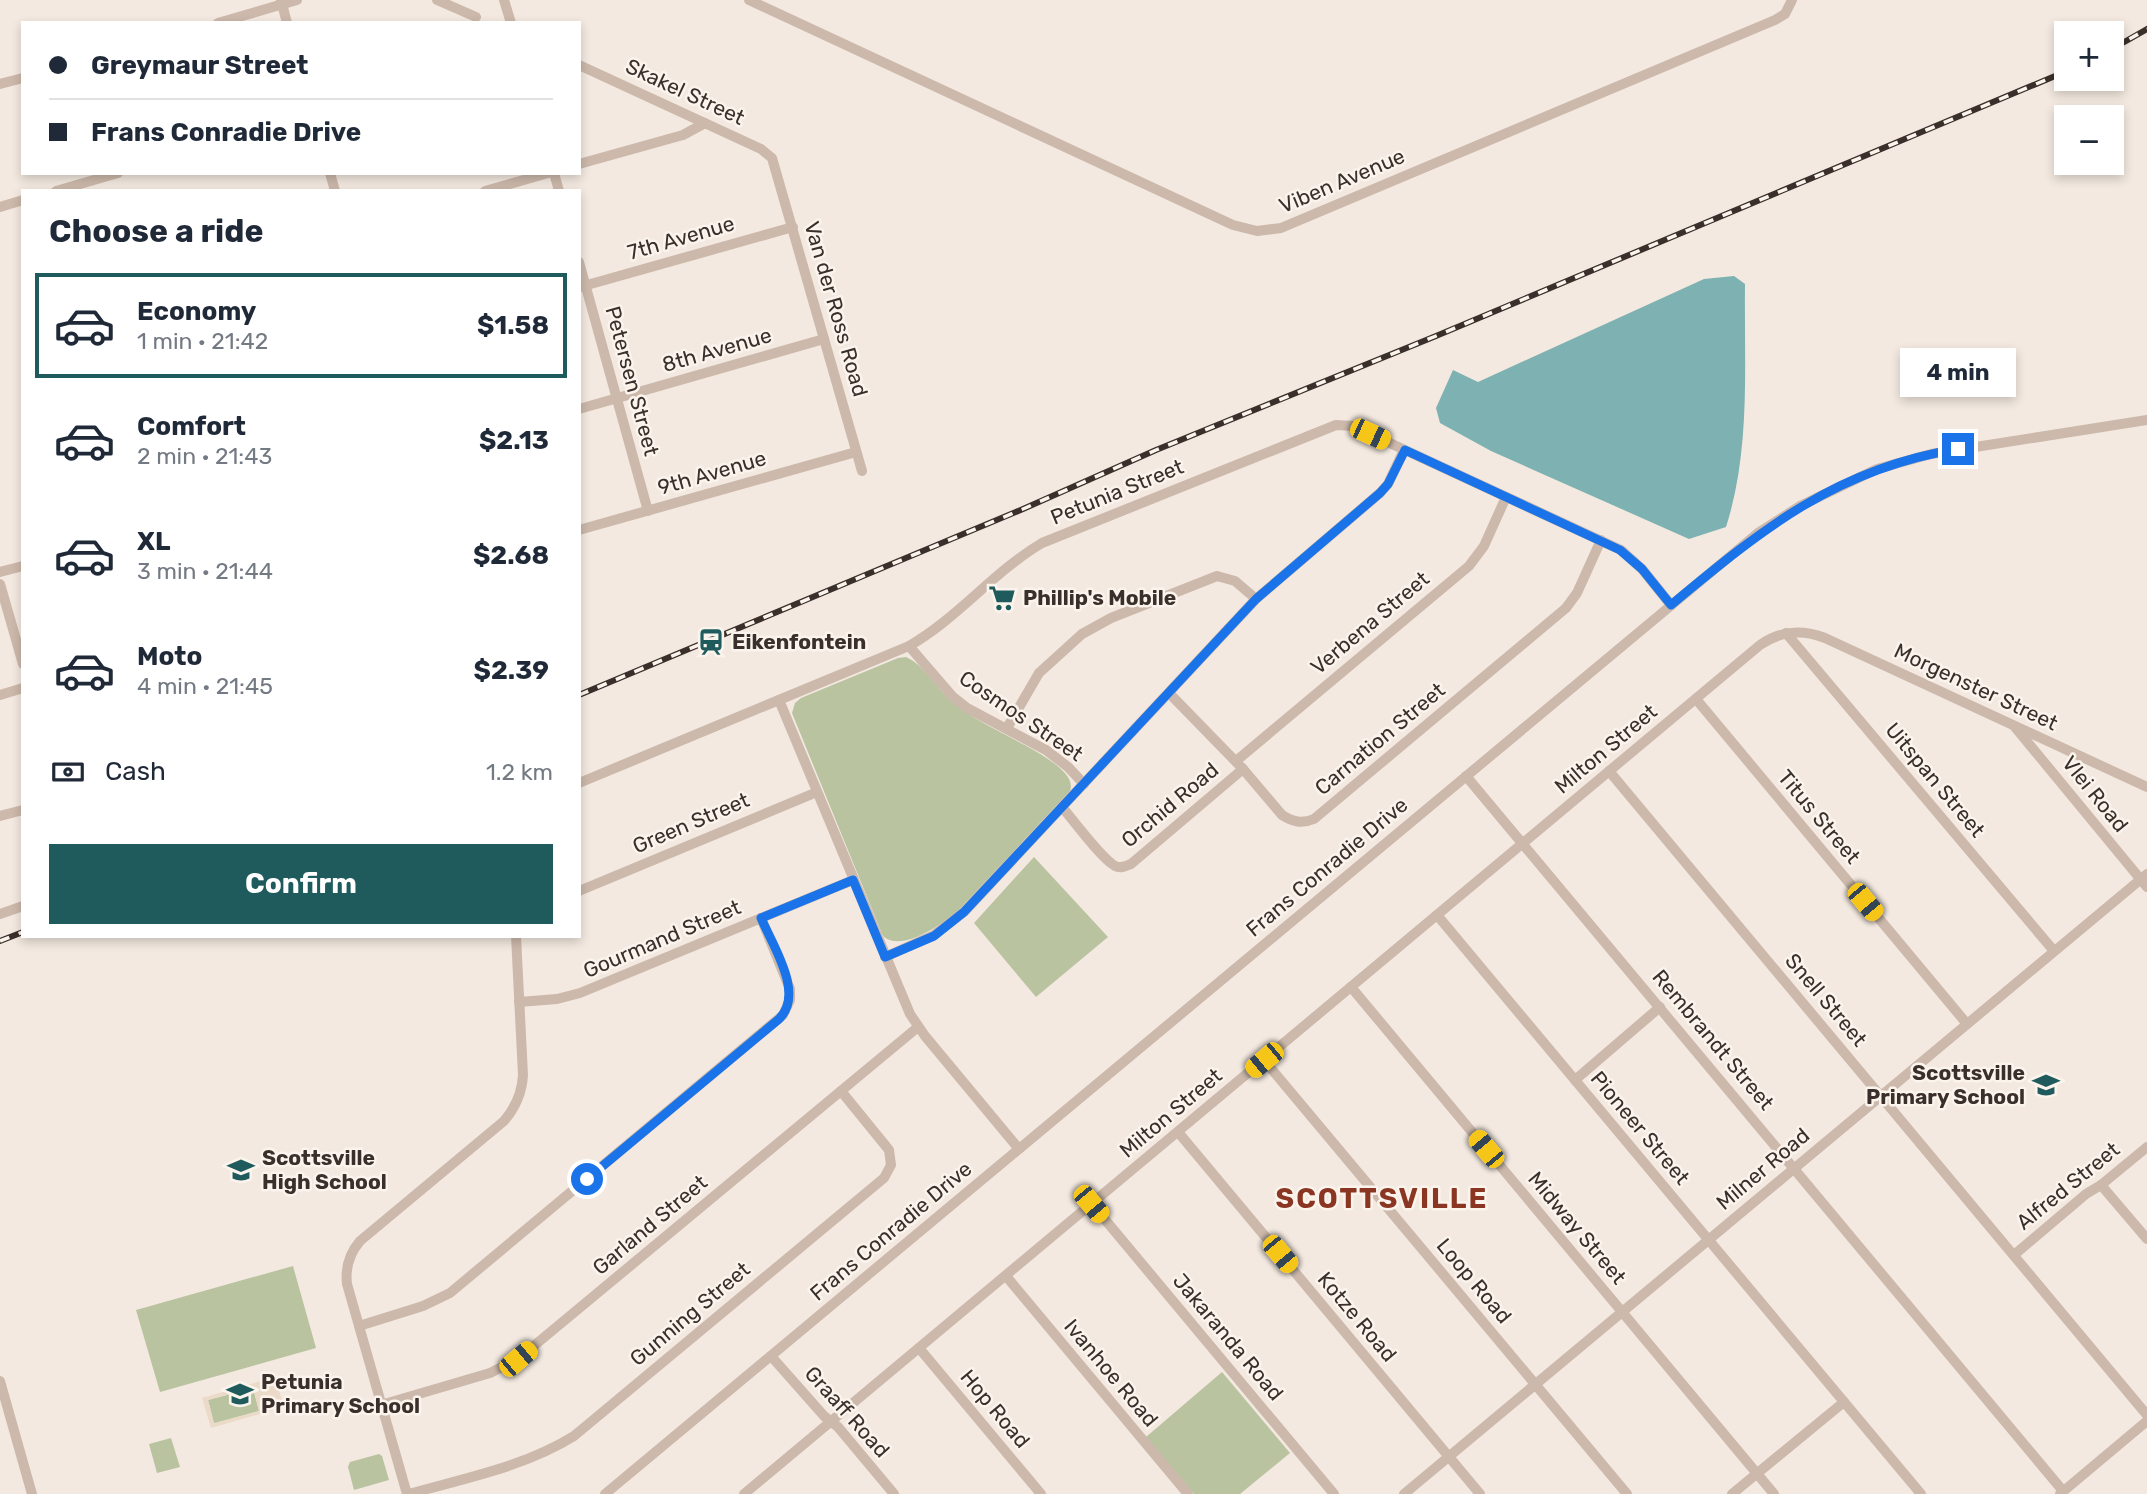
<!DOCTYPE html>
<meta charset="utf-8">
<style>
body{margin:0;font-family:Rubik,sans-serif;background:#f2f2f3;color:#1f2937;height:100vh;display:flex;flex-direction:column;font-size:26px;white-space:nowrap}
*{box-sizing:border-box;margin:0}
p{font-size:23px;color:#747a83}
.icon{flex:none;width:38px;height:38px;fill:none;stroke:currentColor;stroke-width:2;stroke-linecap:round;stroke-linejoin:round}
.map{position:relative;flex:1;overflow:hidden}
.side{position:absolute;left:21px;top:189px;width:560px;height:749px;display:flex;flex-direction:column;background:#fff;border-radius:0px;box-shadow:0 4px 10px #0003}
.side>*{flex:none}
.guide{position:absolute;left:21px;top:21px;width:560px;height:154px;border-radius:0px;box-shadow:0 4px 10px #0003;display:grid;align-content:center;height:154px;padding:0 28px;background:#fff}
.tools{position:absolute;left:2054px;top:21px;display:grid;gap:14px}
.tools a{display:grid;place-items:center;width:70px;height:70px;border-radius:0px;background:#fff;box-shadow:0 4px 10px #0003;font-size:35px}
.end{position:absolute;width:32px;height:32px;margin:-16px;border:9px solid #1a73e8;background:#fff;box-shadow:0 0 0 4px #fff}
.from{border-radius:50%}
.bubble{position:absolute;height:49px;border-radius:0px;background:#fff;box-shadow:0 4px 10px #0003;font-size:23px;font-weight:700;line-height:49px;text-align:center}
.car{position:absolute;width:21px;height:42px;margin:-21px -10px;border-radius:9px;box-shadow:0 0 5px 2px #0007;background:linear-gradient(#f5c518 24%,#345 0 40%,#f5c518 0 76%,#345 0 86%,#f5c518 0)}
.guide b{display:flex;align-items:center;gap:24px;height:66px;font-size:26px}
.guide b+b{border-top:2px solid #e0e1e3}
.guide i{width:18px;height:18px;background:#1f2937}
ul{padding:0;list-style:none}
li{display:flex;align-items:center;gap:21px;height:105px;margin:0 14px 10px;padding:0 14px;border:4px solid transparent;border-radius:0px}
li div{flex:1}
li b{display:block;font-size:26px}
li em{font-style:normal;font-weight:700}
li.active{border-color:#1f5b5c}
li>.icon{width:63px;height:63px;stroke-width:1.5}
h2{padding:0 28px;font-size:32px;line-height:84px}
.pay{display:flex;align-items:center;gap:18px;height:77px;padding:0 28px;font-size:26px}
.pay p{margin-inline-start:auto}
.action{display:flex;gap:14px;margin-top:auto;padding:14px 28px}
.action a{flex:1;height:80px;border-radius:0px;background:#1f5b5c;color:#fff;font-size:28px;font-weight:700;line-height:80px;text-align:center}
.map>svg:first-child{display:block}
.green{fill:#b9c39f}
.plaza{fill:#ebdac7;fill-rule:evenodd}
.water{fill:#7eb1b1}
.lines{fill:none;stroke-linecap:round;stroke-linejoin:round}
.minor{stroke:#ccb9ab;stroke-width:10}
.rail-casing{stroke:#3a2f2a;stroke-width:6}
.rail{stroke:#fbf4ed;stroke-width:3.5;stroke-dasharray:10;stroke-linecap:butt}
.route{stroke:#1a73e8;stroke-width:9}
.labels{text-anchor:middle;stroke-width:5;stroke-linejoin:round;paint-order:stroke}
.street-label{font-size:21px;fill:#3a2f2a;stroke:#fbf4ed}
.poi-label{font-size:21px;font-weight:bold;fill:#3a2f2a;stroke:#fbf4ed;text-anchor:start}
.district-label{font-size:28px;font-weight:bold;letter-spacing:2px;fill:#8a3623;stroke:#fbf4ed}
</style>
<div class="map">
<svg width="2147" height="1494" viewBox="0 0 2147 1494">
<rect width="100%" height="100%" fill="#f3e9e0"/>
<!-- green -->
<g class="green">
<path d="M906 657C924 665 935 686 949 699 966 714 985 724 1004 734 1021 744 1079 769 1070 791L956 913C940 925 901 953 883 936L792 713 795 703 801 698 898 658Z"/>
<polygon points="1034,857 1108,937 1036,997 974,923"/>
<polygon points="293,1266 316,1348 160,1392 136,1310"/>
<polygon points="1222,1372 1290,1453 1240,1494 1194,1494 1146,1437"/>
<polygon points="253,1388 259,1411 214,1424 208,1400"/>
<polygon points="171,1438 180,1467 157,1473 149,1444"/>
<polygon points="379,1454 382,1456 389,1480 354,1490 348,1467 350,1462"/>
</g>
<!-- plaza -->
<path class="plaza" d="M275 1377 284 1407 211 1428 202 1398ZM253 1388 259 1411 214 1423 208 1400Z"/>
<!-- water -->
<path class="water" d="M1734 276 1745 284C1744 365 1751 449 1726 527L1689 539 1491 451 1440 423 1436 408 1453 370 1478 382 1704 279Z"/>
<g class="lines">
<!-- minor -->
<g class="minor">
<polyline points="281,0 287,23"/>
<polyline points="437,0 476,17"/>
<polyline points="504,0 511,23"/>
<polyline points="749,0 1233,225 1257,231 1281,228 1775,20 1785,14 1792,0"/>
<polyline points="218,23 297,0"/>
<polyline points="579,65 761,149 772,158 862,471"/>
<polyline points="0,84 23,78"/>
<polyline points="579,164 683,135 705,123"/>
<polyline points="330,173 335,191"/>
<polyline points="554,173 559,191"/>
<polyline points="56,191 118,173"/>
<polyline points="485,191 548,173"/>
<polyline points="0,207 23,200"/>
<polyline points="579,262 648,511"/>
<polyline points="580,287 793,227"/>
<polyline points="579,409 824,339"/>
<polyline points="579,530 856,452"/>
<polyline points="0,572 23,566"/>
<polyline points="0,584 23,664"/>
<polyline points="1786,633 2054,951"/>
<polyline points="909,646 953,697 967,708 1046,750 1068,767 1084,784"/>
<path d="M1169 693 1243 769 1282 815C1293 822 1302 824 1314 819L1566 608 1577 593 1601 540"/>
<polyline points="0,695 23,688"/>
<polyline points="1696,699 1967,1024"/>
<polyline points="779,700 910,1014 925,1036 1019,1149"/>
<polyline points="2015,727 2147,887"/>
<polyline points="1007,728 1039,673 1082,634 1111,618 1217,576 1235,581 1256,599"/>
<polyline points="1236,761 1469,566 1484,546 1506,497"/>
<polyline points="1609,771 2147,1415"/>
<polyline points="1466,776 2063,1491"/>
<path d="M579 783 909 646C958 618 993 572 1042 543L1336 425 1353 426 1621 550 1642 569 1671 605"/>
<path d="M1062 807C1074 821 1101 858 1115 866 1121 869 1125 866 1131 864L1243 769"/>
<polyline points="0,816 23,810"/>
<polyline points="579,891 817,792"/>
<polyline points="0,914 23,906"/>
<polyline points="1437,915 1921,1494"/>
<polyline points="885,957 934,935 964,912 1256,599 1380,493 1388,484 1404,450"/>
<polyline points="1351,987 1774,1494"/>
<polyline points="519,1002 557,999 580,993 853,880"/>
<polyline points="1264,1060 1627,1494"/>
<polyline points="1575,1080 1660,1007"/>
<polyline points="1178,1132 1480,1494"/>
<polyline points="2101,1185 2147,1239"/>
<polyline points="1092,1204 1334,1494"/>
<polyline points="2014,1255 2086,1194 2101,1185 2147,1147"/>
<polyline points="1006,1276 1188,1494"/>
<polyline points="359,1326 423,1306 450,1293 783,1015 790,1000 790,989 761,918"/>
<polyline points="919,1348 1041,1494"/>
<polyline points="771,1356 824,1416 838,1427 894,1494"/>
<polyline points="0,1381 32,1494"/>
<polyline points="381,1405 490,1373 518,1359 918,1027"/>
<path d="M407 1494 347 1284C345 1267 349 1254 360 1241L504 1121C516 1107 522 1093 523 1075L516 936"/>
<path d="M409 1494C465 1478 524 1467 574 1436L884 1178 891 1165 889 1150 841 1091"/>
<polyline points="605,1494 1758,533 1800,506 1877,469 1931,454 2147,420"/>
<path d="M744 1494 1760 645C1780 631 1802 629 1825 638L2147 787"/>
<polyline points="1404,1494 2147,874"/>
<polyline points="1732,1494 1844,1402"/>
<polyline points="2060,1494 2147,1421"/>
</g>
<defs>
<g id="rail">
<polyline points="2112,49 2147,29"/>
<polyline points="579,695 1023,509 1156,450 1436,336 2067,71"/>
<polyline points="0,941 23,932"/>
</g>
</defs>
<!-- rail casing -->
<use href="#rail" class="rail-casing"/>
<!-- rail -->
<use href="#rail" class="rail"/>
</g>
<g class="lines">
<!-- route -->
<path class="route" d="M587 1179 779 1019C805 994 773 946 761 918L853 880 885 957 934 936 964 912 1256 599 1380 493 1388 484 1405 450 1620 550 1642 569 1671 605C1761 530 1837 468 1958 449"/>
</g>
<!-- icons -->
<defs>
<symbol id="supermarket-bare" viewBox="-9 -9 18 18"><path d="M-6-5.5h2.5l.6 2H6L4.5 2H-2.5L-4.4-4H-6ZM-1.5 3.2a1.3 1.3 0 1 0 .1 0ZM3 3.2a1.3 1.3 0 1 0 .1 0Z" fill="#1f5b5c" stroke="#fbf4ed" stroke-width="2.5" paint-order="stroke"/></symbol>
<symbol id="station-bare" viewBox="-9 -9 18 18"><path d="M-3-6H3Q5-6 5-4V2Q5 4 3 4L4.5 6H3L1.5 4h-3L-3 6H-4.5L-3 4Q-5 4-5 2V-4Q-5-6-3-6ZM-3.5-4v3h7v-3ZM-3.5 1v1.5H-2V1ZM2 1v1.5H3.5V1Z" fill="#1f5b5c" stroke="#fbf4ed" stroke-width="2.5" paint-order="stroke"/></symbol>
<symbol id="school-bare" viewBox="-9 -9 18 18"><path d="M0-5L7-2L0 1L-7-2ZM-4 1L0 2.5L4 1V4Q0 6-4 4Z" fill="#1f5b5c" stroke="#fbf4ed" stroke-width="2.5" paint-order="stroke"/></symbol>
</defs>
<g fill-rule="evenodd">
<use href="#supermarket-bare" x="983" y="579" width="38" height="38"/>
<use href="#station-bare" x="692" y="623" width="38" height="38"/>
<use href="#school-bare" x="2027" y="1066" width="38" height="38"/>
<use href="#school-bare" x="222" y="1151" width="38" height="38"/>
<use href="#school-bare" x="221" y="1375" width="38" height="38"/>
</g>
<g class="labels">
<!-- street labels -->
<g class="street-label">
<text transform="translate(685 92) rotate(25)" y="7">Skakel Street</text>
<text transform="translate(1342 181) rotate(-23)" y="7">Viben Avenue</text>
<text transform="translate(681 238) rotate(-16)" y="7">7th Avenue</text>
<text transform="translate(836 309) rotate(74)" y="7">Van der Ross Road</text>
<text transform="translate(717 350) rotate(-16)" y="7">8th Avenue</text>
<text transform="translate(632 381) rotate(75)" y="7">Petersen Street</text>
<text transform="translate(712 473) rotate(-16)" y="7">9th Avenue</text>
<text transform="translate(1117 492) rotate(-22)" y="7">Petunia Street</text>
<text transform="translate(1370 623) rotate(-40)" y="7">Verbena Street</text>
<text transform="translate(1976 687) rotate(25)" y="7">Morgenster Street</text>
<text transform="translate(1021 716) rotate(34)" y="7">Cosmos Street</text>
<text transform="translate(1380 739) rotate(-40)" y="7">Carnation Street</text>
<text transform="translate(1606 749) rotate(-40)" y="7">Milton Street</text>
<text transform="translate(1935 780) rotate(50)" y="7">Uitspan Street</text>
<text transform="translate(2095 794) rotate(51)" y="7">Vlei Road</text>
<text transform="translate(1170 805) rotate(-40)" y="7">Orchid Road</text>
<text transform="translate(1819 817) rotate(50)" y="7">Titus Street</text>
<text transform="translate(691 823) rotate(-23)" y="7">Green Street</text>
<text transform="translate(1327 867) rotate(-40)" y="7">Frans Conradie Drive</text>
<text transform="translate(662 939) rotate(-23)" y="7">Gourmand Street</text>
<text transform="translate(1826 1000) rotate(50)" y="7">Snell Street</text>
<text transform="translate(1713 1040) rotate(50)" y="7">Rembrandt Street</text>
<text transform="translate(1171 1113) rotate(-40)" y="7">Milton Street</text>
<text transform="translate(1640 1128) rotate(50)" y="7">Pioneer Street</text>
<text transform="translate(1763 1169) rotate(-40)" y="7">Milner Road</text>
<text transform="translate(2068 1186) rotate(-39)" y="7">Alfred Street</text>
<text transform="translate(650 1225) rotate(-40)" y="7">Garland Street</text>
<text transform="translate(1577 1228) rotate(50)" y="7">Midway Street</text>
<text transform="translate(891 1231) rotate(-40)" y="7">Frans Conradie Drive</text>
<text transform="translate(1474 1281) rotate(50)" y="7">Loop Road</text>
<text transform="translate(690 1314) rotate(-40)" y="7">Gunning Street</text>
<text transform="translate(1357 1317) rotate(50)" y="7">Kotze Road</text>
<text transform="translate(1228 1337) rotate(50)" y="7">Jakaranda Road</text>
<text transform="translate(1111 1373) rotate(50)" y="7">Ivanhoe Road</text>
<text transform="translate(995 1409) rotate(50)" y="7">Hop Road</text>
<text transform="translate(847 1412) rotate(48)" y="7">Graaff Road</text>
</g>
<!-- poi labels -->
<g class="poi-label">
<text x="1023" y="605">Phillip's Mobile</text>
<text x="732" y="649">Eikenfontein</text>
<text x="2025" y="1080" text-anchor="end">Scottsville<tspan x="2025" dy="24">Primary School</tspan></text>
<text x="262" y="1165">Scottsville<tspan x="262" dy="24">High School</tspan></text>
<text x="261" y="1389">Petunia<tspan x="261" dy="24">Primary School</tspan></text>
</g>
<!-- district labels -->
<g class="district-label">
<text x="1382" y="1208">SCOTTSVILLE</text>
</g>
</g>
</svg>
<div class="tools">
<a>+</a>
<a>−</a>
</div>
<i class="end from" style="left:587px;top:1179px"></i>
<i class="end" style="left:1958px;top:449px"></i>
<div class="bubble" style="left:1900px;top:348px;width:116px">4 min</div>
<i class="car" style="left:1370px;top:434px;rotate:115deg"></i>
<i class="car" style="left:1865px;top:902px;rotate:140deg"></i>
<i class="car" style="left:1264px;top:1060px;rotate:230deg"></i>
<i class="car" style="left:1486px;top:1149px;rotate:320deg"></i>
<i class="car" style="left:1091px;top:1204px;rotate:140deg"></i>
<i class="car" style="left:1280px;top:1254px;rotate:140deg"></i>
<i class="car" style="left:518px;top:1359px;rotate:50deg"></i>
<div class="guide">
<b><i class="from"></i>Greymaur Street</b>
<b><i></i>Frans Conradie Drive</b>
</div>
<section class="side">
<h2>Choose a ride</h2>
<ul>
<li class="active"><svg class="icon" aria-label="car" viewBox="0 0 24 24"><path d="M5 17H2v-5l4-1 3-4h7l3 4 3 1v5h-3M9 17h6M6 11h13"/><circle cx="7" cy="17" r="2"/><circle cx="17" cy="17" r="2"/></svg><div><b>Economy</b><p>1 min · 21:42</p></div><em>$1.58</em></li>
<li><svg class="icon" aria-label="car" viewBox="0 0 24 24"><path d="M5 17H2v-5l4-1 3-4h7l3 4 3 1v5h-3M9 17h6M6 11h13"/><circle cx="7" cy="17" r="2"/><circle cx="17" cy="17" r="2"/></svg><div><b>Comfort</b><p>2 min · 21:43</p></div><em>$2.13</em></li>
<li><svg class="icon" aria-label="car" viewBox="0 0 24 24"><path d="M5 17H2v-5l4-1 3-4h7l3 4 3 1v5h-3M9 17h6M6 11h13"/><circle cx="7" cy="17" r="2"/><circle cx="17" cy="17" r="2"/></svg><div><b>XL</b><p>3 min · 21:44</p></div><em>$2.68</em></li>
<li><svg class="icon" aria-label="car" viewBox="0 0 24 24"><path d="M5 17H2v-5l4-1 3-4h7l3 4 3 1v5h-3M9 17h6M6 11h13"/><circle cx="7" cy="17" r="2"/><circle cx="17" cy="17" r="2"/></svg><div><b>Moto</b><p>4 min · 21:45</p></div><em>$2.39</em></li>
</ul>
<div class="pay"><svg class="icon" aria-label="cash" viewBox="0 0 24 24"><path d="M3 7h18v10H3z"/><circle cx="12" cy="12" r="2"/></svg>Cash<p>1.2 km</p></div>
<div class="action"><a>Confirm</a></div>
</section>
</div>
